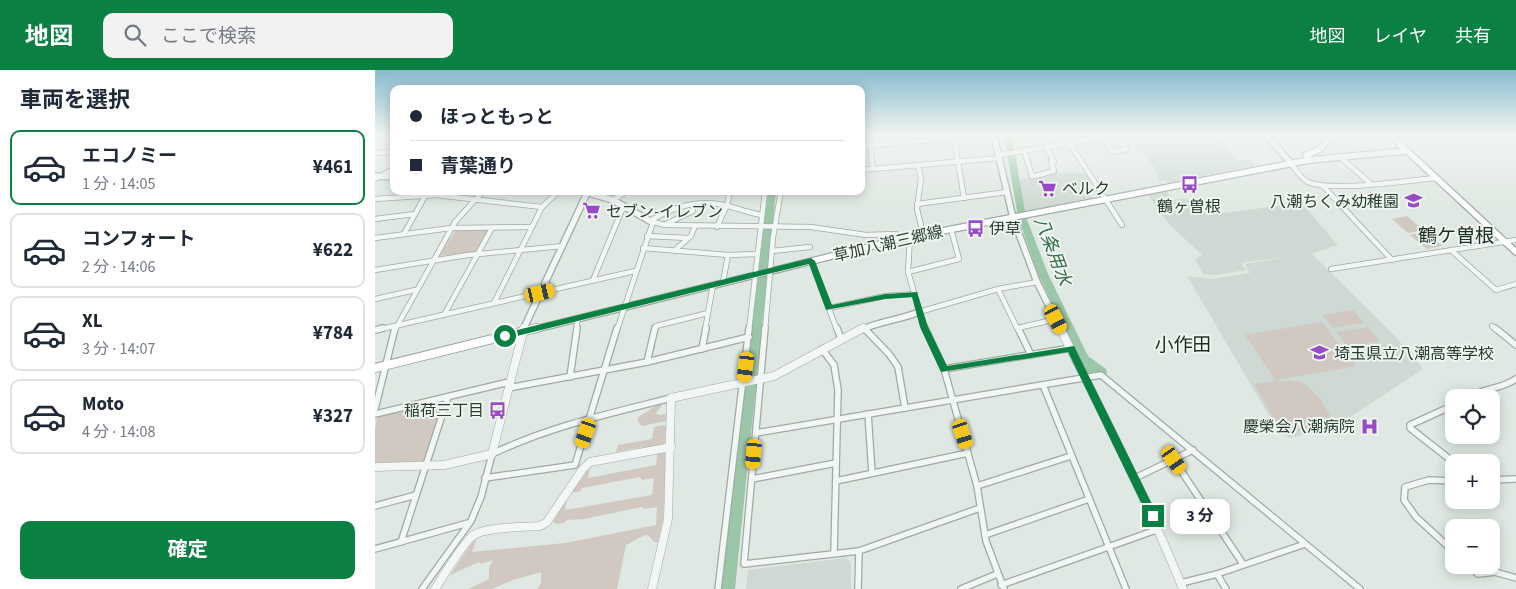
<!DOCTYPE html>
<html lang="ja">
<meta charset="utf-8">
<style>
body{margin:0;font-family:"Source Sans 3","Noto Sans JP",sans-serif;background:#f2f2f3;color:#1f2937;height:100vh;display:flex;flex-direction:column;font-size:19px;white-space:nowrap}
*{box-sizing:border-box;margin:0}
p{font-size:16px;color:#747a83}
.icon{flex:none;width:28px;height:28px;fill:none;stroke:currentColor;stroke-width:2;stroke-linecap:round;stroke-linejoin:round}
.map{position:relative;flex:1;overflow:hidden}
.details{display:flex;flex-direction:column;background:#fff;width:375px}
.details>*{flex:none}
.banner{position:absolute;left:15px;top:15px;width:475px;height:110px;border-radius:10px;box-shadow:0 2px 12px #0003;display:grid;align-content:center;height:110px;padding:0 20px;background:#fff}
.controls{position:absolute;left:1070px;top:319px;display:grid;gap:10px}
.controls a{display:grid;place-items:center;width:55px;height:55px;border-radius:10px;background:#fff;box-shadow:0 2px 12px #0003;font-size:25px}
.end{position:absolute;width:22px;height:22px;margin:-11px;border:6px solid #0b8043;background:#fff;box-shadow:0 0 0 2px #fff}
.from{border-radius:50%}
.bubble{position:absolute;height:35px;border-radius:10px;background:#fff;box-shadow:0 2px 12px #0003;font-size:16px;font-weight:700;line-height:35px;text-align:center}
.car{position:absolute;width:15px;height:30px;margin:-15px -8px;border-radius:6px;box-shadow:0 0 4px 1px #0007;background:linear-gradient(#f5c518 24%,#345 0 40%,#f5c518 0 76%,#345 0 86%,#f5c518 0)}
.banner b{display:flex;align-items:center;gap:18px;height:48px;font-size:19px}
.banner b+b{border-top:1px solid #e0e1e3}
.banner i{width:12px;height:12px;background:#1f2937}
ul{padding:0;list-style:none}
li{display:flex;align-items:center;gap:15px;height:75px;margin:0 10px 8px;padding:0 10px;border:2px solid #e0e1e3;border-radius:10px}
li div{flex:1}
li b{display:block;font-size:19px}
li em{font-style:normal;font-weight:700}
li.active{border-color:#0b8043}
li>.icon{width:45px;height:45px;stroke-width:1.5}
h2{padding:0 20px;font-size:22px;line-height:60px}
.cta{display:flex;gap:10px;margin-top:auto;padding:10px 20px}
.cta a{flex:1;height:58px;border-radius:10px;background:#0b8043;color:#fff;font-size:20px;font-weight:700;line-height:58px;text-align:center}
header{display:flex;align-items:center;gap:30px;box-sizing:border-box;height:70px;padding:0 25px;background:#0b8043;color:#fff}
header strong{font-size:24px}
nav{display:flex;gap:28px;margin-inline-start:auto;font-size:18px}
.search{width:350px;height:45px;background:#f2f2f3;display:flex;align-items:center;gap:12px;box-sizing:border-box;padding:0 18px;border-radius:10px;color:#747a83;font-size:19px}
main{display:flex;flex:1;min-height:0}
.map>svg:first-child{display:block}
.built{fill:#cdd9d2}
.green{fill:#d1c9c1}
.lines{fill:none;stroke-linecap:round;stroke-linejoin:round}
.river{fill:#9cc6a8;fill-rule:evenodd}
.minor-far1-casing{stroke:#9daba3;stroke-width:6}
.minor-casing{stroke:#9daba3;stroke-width:8}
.tertiary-far1-casing{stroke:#9daba3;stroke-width:8}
.tertiary-casing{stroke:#9daba3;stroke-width:9}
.secondary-far1-casing{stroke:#9daba3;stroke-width:8}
.secondary-casing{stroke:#9daba3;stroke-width:10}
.minor-far1{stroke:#f2f6f4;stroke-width:4.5}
.minor{stroke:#f2f6f4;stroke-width:5.5}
.tertiary-far1{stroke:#f2f6f4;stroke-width:5.5}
.tertiary{stroke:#f2f6f4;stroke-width:8}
.secondary-far1{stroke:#fff;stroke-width:5.5}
.secondary{stroke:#fff;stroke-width:8}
.route{fill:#0b8043}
.labels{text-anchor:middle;stroke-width:4;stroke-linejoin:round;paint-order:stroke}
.poi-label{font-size:16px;fill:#293e32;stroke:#eff5f1;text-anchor:start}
.street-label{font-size:16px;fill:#293e32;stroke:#eff5f1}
.water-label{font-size:18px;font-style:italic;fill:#357048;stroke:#eff5f1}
.quarter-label{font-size:19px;fill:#1b2f24;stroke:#eff5f1}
</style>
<header>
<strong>地図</strong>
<div class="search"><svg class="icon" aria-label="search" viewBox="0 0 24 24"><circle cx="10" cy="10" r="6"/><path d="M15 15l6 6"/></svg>ここで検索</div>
<nav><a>地図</a><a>レイヤ</a><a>共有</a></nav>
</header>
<main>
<section class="details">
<h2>車両を選択</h2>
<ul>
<li class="active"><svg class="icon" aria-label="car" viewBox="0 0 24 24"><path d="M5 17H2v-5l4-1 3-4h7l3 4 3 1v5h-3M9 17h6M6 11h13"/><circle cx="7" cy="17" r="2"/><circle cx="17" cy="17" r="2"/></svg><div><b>エコノミー</b><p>1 分 · 14:05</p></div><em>¥461</em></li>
<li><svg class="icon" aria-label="car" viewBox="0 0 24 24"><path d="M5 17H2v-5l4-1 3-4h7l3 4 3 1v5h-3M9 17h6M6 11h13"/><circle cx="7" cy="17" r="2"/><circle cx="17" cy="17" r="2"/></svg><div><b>コンフォート</b><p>2 分 · 14:06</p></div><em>¥622</em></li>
<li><svg class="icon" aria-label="car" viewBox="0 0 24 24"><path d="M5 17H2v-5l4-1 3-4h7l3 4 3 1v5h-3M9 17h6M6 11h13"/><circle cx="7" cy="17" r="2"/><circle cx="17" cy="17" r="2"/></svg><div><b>XL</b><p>3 分 · 14:07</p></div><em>¥784</em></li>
<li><svg class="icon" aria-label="car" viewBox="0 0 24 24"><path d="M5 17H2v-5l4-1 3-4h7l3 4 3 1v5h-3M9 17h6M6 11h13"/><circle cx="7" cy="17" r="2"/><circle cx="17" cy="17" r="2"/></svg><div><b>Moto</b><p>4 分 · 14:08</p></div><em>¥327</em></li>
</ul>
<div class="cta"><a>確定</a></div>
</section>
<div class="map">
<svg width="1141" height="519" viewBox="0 0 1141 519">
<rect width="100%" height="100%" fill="#dfe8e2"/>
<!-- built -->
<g class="built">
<polygon points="751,66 840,66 863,90 875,90 880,95 793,113 791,111 784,111 779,97"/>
<polygon points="682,103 712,103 719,113 709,115 717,128 650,142 643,111 646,111 646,109"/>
<polygon points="792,121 796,130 812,129 834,145 926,133 963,175 937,184 1020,266 1048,299 960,357 915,368 902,359 812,206 837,209 875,203 870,194 918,186 866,193 871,200 841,205 828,204 820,189 827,185 793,153 773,125"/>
<polygon points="470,488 476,492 476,519 371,519 373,500"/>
</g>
<!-- green -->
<g class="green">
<polygon points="1032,146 1048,160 1033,163 1017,149"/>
<polygon points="113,159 114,160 100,182 64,186 81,160"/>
<polygon points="1050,161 1050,162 1067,176 1052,179 1035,165"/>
<polygon points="978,240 989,253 958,258 947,245"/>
<path d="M947 252 981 296 901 310C908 312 918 310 925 312 940 318 954 341 959 355L914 363 904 358 879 314 901 311 870 265Z"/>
<polygon points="993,257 1005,271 973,277 961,262"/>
<polygon points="65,330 68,332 49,391 46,393 0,393 0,358 2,348 7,344"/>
<polygon points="286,333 286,337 281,343 284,345 291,344 291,351 267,356 263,352 263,347"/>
<polygon points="288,355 291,357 289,376 268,379 267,377 241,382 243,375 277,369 279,357"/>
<path d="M289 383 291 384 288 450 283 472H279L273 465C264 466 259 472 251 475L242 519H163L164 515 166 514V502L138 510 117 519H93L114 509V497L118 490 106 494 104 492 75 505 98 471 102 468 97 482 190 473 281 455 282 437 269 439 267 437 209 449 192 450 189 453 181 454 178 452 192 428 190 440 277 425 279 408 267 410 265 407 207 418 204 422H197L215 397 213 408 281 395 282 384Z"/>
</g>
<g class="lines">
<!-- river -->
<g class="river">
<polygon points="629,66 637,66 651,147 673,204 713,286 731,299 732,302 731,305 727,306 719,302 715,304 711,303 663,204 643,147"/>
<polygon points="393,121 401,121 360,519 346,519"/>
</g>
<defs>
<g id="minor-far1">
<polyline points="494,66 498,99"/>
<polyline points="690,66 747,155"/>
<polyline points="579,67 589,128"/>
<polyline points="728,68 738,82 752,79 740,66"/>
<polyline points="486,76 579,68"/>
<polyline points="649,80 657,106 660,106 679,101 676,91 679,91 671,77"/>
<polyline points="0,83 19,82"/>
<polyline points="624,85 736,66"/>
<polyline points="964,86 996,114"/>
<path d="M915 92C920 99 925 108 933 112 955 122 1033 111 1060 108"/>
<polyline points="543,95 546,108 542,139 548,164"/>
<polyline points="486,100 625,88"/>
<polyline points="0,109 19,99"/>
<polyline points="947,115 1017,190"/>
<polyline points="0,129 61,125 167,137"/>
<polyline points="238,130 252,121"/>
<polyline points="542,134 632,122"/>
<polyline points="0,149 40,144"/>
<polyline points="275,151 290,155 436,157 491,165 521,164 526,169"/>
<path d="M275 151C298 137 322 129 349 135 362 138 374 143 387 145"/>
<polyline points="291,154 318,141 318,134"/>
<polyline points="342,157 352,135 355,121"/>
<polyline points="29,164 50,126"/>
<polyline points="272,166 313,168"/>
<polyline points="535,167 533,202 550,260"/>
<polyline points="0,168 76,158 156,157"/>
<polyline points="268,178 353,185 382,184"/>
<polyline points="300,180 316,166 320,156"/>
<polyline points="1076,180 1121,220 1141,214"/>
<polyline points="397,181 435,177"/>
<polyline points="436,191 462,260"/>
<polyline points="956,199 1141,170"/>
<polyline points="0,200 93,185 188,176"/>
<polyline points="533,202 584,189 576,159"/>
<polyline points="218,210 247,140 251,138"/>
<polyline points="348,212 353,185"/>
<polyline points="623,219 643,260"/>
<polyline points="0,229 40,220"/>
<polyline points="119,233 167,137 184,121"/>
<polyline points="454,238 510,226 540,224"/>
<polyline points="544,242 623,219 662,212"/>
<polyline points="69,245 117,158"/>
<polyline points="1117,256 1121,260"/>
<polyline points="489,258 490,260"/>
<polyline points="643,258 681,249"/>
<polyline points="2,260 260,201"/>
<polyline points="20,260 80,152 108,121"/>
<polyline points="201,260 203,248"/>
<polyline points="242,260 278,152"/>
<polyline points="280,260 281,256 333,243"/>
<polyline points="330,260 338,215"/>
<polyline points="374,260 390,121"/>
<polyline points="390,260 398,167 406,121"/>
</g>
<g id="minor">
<polyline points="390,258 369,494 484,481 605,438"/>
<polyline points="462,258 466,269"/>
<polyline points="489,258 514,284 523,297 530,338"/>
<polyline points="550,258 569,299 602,416 611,471 629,519"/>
<polyline points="643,258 656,285"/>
<polyline points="1120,258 1141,275"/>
<polyline points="0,260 8,258"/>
<polyline points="327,279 331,258"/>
<polyline points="447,279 459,295 463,320 459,483"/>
<polyline points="272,292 280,258"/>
<polyline points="569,299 696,278"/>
<polyline points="195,307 202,258"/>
<polyline points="668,315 751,519"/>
<polyline points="133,318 272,292 374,267"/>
<path d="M1093 328C1110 317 1124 320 1141 309"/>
<polyline points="1079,335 1035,355 1035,358 1072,387 1079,396"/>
<polyline points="0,339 20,258"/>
<polyline points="0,344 134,312"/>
<polyline points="493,344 497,403"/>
<polyline points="381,363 726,305 985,519"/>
<polyline points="799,390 868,494"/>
<polyline points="110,408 200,395 242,258"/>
<polyline points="760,408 818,380"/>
<polyline points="377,409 461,393"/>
<polyline points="1116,410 1141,409"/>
<polyline points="461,411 593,383"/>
<polyline points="1079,411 1054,410 1030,417 1029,430 1041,447 1079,482"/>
<polyline points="602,416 696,386"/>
<polyline points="0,436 41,425"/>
<polyline points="610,465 714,429"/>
<polyline points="26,472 73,327"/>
<polyline points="0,479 93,453"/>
<polyline points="1093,495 1103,504 1120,502 1141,508"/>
<polyline points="842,504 851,519"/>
<polyline points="806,513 842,504 930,474"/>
<polyline points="626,515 784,459"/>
<path d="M47 519 96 451 106 427 117 384C176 356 233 344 296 328"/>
<polyline points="343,519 374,258"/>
<polyline points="483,519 484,481"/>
<polyline points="586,519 622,504"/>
</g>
<g id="tertiary-far1">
<polyline points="619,66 638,148 662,212 686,260"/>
<polyline points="892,66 915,92"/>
<polyline points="934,90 1031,81"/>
<polyline points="0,106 19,107"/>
<polyline points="207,121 238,130 275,151"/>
<polyline points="148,260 213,121"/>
<path d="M486 260C504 251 525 250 544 242"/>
</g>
<g id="tertiary">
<path d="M685 258C728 344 772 430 808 519"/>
<polyline points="0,397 69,395 117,384 149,258"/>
<path d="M60 519C67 508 89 471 99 465 110 457 150 457 165 456L172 452 207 400 215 392 296 377"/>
<polyline points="277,519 293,449 296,328 399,306 488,258"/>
</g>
<g id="secondary-far1">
<polyline points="1016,66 1141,182"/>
<polyline points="157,260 526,169 934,90 931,85 945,79 957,66"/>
</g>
<polyline id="secondary" points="0,298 162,258"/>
</defs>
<!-- minor-far1 casing -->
<use href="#minor-far1" class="minor-far1-casing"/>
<!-- minor casing -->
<use href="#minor" class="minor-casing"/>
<!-- tertiary-far1 casing -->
<use href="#tertiary-far1" class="tertiary-far1-casing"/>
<!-- tertiary casing -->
<use href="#tertiary" class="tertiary-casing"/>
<!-- secondary-far1 casing -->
<use href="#secondary-far1" class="secondary-far1-casing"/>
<!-- secondary casing -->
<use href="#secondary" class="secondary-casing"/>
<!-- minor-far1 -->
<use href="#minor-far1" class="minor-far1"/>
<!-- minor -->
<use href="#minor" class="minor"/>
<!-- tertiary-far1 -->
<use href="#tertiary-far1" class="tertiary-far1"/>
<!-- tertiary -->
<use href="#tertiary" class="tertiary"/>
<!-- secondary-far1 -->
<use href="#secondary-far1" class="secondary-far1"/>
<!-- secondary -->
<use href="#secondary" class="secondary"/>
</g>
<!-- sky -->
<linearGradient id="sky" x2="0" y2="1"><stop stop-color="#89bbce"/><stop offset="0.47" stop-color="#f1f5f2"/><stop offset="1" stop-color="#f1f5f2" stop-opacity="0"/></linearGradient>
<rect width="1141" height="139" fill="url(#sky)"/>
<!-- route -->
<polygon class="route" points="436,188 440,191 457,235 510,224 542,222 553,257 572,296 699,276 781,442 781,449 774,449 693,282 566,302 545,257 537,227 510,229 451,240 434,194 130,269 126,266 130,263"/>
<!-- icons -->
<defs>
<symbol id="bus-bare" viewBox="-9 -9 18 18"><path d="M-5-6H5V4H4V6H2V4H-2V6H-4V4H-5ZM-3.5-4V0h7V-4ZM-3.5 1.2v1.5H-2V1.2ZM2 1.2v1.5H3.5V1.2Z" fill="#984ac7" stroke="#eff5f1" stroke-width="2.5" paint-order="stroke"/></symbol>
<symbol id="supermarket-bare" viewBox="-9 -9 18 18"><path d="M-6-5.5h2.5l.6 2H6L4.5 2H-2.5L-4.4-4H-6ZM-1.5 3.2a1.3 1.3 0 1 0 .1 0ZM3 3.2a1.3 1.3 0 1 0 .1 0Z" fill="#984ac7" stroke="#eff5f1" stroke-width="2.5" paint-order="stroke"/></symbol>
<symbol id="school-bare" viewBox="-9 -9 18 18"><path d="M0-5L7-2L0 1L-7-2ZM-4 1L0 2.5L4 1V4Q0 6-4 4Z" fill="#984ac7" stroke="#eff5f1" stroke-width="2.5" paint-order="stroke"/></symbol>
<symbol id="hospital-bare" viewBox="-9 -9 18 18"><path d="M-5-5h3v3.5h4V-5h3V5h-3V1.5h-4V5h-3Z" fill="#984ac7" stroke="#eff5f1" stroke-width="2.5" paint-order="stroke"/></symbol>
</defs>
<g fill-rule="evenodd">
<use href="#bus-bare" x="802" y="102" width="25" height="25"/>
<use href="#supermarket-bare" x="660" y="106" width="25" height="25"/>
<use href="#school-bare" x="1026" y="118" width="25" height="25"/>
<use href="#supermarket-bare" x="204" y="128" width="25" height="25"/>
<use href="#bus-bare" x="588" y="146" width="25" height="25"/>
<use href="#school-bare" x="932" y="270" width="25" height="25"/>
<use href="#bus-bare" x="110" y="328" width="25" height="25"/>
<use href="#hospital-bare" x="982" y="344" width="25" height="25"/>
</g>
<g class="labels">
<!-- poi labels -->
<g class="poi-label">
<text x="687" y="124">ベルク</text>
<text x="1024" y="137" text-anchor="end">八潮ちくみ幼稚園</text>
<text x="814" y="142" text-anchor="middle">鶴ヶ曽根</text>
<text x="231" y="147">セブン-イレブン</text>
<text x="614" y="164">伊草</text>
<text x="959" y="289">埼玉県立八潮高等学校</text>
<text x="109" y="346" text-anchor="end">稲荷三丁目</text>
<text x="980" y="362" text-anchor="end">慶榮会八潮病院</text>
</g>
<!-- street labels -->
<g class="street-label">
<text transform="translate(513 173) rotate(-13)" y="6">草加八潮三郷線</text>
</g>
<!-- water labels -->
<g class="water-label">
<text transform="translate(678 181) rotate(69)" y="6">八条用水</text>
</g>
<!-- quarter labels -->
<g class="quarter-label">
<text x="1081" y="172">鶴ケ曽根</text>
<text x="808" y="281">小作田</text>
</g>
</g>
</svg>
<div class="controls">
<a><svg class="icon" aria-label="locate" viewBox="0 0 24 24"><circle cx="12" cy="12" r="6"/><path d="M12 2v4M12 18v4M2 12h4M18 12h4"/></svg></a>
<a>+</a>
<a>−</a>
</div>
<i class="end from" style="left:130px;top:266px"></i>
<i class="end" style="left:778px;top:446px"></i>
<div class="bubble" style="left:795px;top:429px;width:60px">3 分</div>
<i class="car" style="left:165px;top:223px;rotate:77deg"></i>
<i class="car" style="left:681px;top:249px;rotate:152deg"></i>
<i class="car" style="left:371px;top:297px;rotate:187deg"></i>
<i class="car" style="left:211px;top:363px;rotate:199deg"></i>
<i class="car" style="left:588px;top:364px;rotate:162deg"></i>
<i class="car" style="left:379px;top:384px;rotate:185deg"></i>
<i class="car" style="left:799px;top:390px;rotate:145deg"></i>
<div class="banner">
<b><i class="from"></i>ほっともっと</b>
<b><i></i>青葉通り</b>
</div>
</div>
</main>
